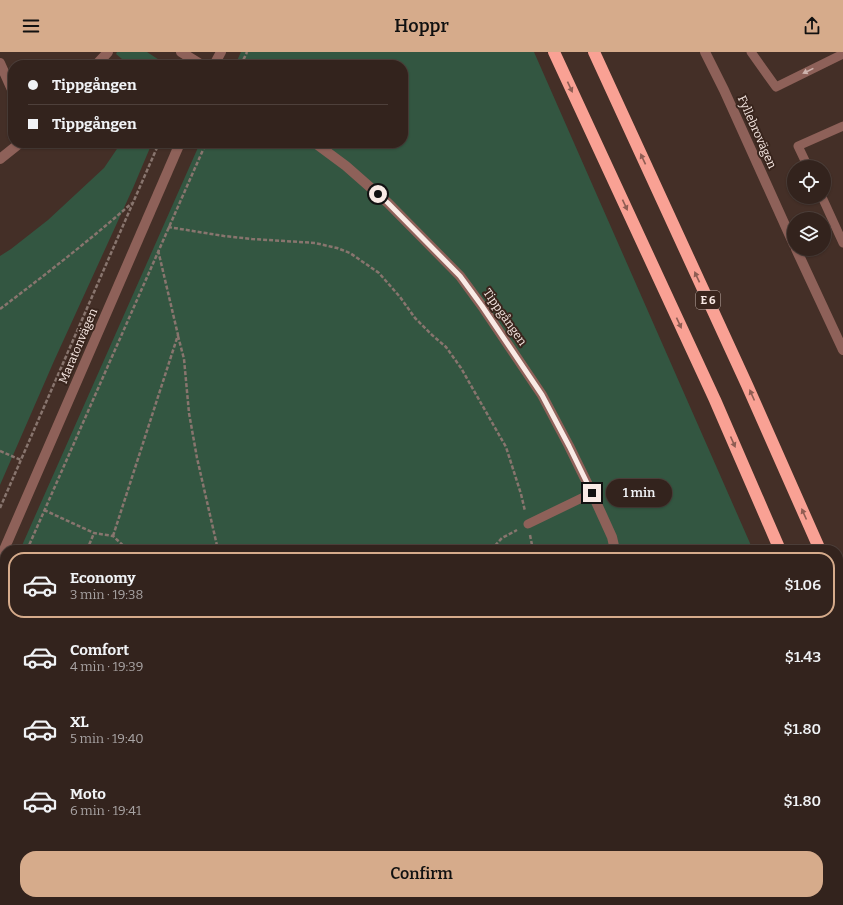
<!DOCTYPE html>
<meta charset="utf-8">
<style>
body{margin:0;font-family:Bitter,serif;background:#3b2b26;color:#f1f3f6;height:100vh;display:flex;flex-direction:column;font-size:15px;white-space:nowrap}
*{box-sizing:border-box;margin:0}
p{font-size:13px;color:#a9a4a4}
.icon{flex:none;width:22px;height:22px;fill:none;stroke:currentColor;stroke-width:2;stroke-linecap:round;stroke-linejoin:round}
.map{position:relative;flex:1;overflow:hidden}
.sheet{position:absolute;left:0px;top:493px;width:843px;height:360px;display:flex;flex-direction:column;background:#33231d;border-radius:16px 16px 0 0;box-shadow:0 1px 3px #0004,0 0 0 1px #4e403b}
.sheet>*{flex:none}
.banner{position:absolute;left:8px;top:8px;width:400px;height:88px;border-radius:16px;box-shadow:0 1px 3px #0004,0 0 0 1px #4e403b;display:grid;align-content:center;height:88px;padding:0 20px;background:#33231d}
.fabs{position:absolute;left:787px;top:108px;display:grid;gap:8px}
.fabs a{display:grid;place-items:center;width:44px;height:44px;border-radius:50%;background:#33231d;box-shadow:0 1px 3px #0004,0 0 0 1px #4e403b;font-size:20px}
.end{position:absolute;width:18px;height:18px;margin:-9px;border:5px solid #f9eae5;background:#111;box-shadow:0 0 0 2px #111}
.from{border-radius:50%}
.bubble{position:absolute;height:28px;border-radius:14px;background:#33231d;box-shadow:0 1px 3px #0004,0 0 0 1px #4e403b;font-size:13px;font-weight:600;line-height:28px;text-align:center}
.banner b{display:flex;align-items:center;gap:14px;height:38px;font-size:15px}
.banner b+b{border-top:1px solid #4e403b}
.banner i{width:10px;height:10px;background:#f1f3f6}
ul{padding:7px 0 0;list-style:none}
li{display:flex;align-items:center;gap:12px;height:66px;margin:0 8px 6px;padding:0 12px;border:2px solid transparent;border-radius:16px}
li div{flex:1}
li b{display:block;font-size:15px}
li em{font-style:normal;font-weight:600}
li.selected{border-color:#d6ab8b}
li>.icon{width:36px;height:36px;stroke-width:1.5}
.button{display:flex;gap:8px;margin-top:auto;padding:8px 20px}
.button a{flex:1;height:46px;border-radius:16px;background:#d6ab8b;color:#111;font-size:16px;font-weight:600;line-height:46px;text-align:center}
header{display:flex;justify-content:space-between;align-items:center;height:52px;padding:0 20px;background:#d6ab8b;color:#111;font-size:18px;font-weight:600}
.map>svg:first-child{display:block}
.green{fill:#335641}
.lines{fill:none;stroke-linecap:round;stroke-linejoin:round}
.path{stroke:#88756e;stroke-width:2.5;stroke-dasharray:4 2;stroke-linecap:butt}
.service{stroke:#8e6159;stroke-width:9}
.minor{stroke:#8e6159;stroke-width:10}
.tertiary{stroke:#8e6159;stroke-width:10}
.motorway{stroke:#f9a194;stroke-width:12}
.oneway{fill:#ceb3ad}
.oneway2{fill:#8f5d53}
.route{stroke:#f9eae5;stroke-width:5}
.labels{text-anchor:middle;stroke-width:4;stroke-linejoin:round;paint-order:stroke}
.shield{fill:#39251d;stroke:#bfafa9;stroke-width:1}
.shield-label{font-size:11px;font-weight:bold;fill:#f9eae5}
.street-label{font-size:12px;fill:#f9eae5;stroke:#39251d}
</style>
<header><svg class="icon" aria-label="menu" viewBox="0 0 24 24"><path d="M4 6h16M4 12h16M4 18h16"/></svg>Hoppr<svg class="icon" aria-label="share" viewBox="0 0 24 24"><path d="M12 15V3M7 8l5-5 5 5M5 13v7h14v-7"/></svg></header>
<div class="map">
<svg width="843" height="853" viewBox="0 0 843 853">
<rect width="100%" height="100%" fill="#442f27"/>
<!-- green -->
<g class="green">
<polygon points="117,0 147,0 167,13 129,13 116,2"/>
<polygon points="241,0 534,0 753,498 20,498 200,91 403,91 403,13 235,13"/>
<polygon points="121,91 152,91 133,136 54,309 0,433 0,204 11,197 48,168 104,116"/>
<polygon points="5,533 5,848 838,848 838,698 843,713 843,853 0,853 0,544"/>
</g>
<g class="lines">
<!-- path -->
<g class="path">
<polyline points="241,13 247,0"/>
<polyline points="168,175 224,184 252,187 315,191 337,196 350,201 379,221 400,245 415,266 432,283 446,295 461,316 506,395 521,442 525,459"/>
<path d="M0 257C45 223 90 188 132 151"/>
<polyline points="178,284 184,307 189,361 197,406 218,498"/>
<polyline points="0,399 21,408"/>
<polyline points="0,456 159,91"/>
<polyline points="44,458 94,481 113,484 128,498"/>
<polyline points="530,483 533,498"/>
<polyline points="113,484 178,283 158,198"/>
<polyline points="27,498 206,91"/>
<polyline points="87,498 94,481"/>
<polyline points="491,498 502,486 517,478"/>
<polyline points="0,559 5,547"/>
<polyline points="0,680 5,668"/>
<polyline points="32,848 33,853"/>
<polyline points="94,848 96,853"/>
<polyline points="160,848 164,853"/>
<polyline points="199,853 201,848"/>
<polyline points="330,853 333,848"/>
<polyline points="388,853 389,848"/>
<polyline points="468,853 469,848"/>
<polyline points="583,853 587,848"/>
</g>
<!-- service -->
<g class="service">
<polyline points="751,0 776,35 843,2"/>
<polyline points="808,115 798,94 843,74"/>
<polyline points="822,145 843,191"/>
<polyline points="528,472 592,441"/>
</g>
<!-- minor -->
<g class="minor">
<polyline points="181,0 202,13"/>
<polyline points="0,11 13,40"/>
<polyline points="96,13 108,0"/>
<polyline points="315,91 346,114 388,151 460,224 482,254 542,343 569,394 592,441 612,485 615,498"/>
<polyline points="0,107 20,91"/>
<polyline points="641,853 643,848"/>
</g>
<!-- tertiary -->
<g class="tertiary">
<polyline points="705,0 724,38 794,193"/>
<polyline points="214,13 221,0"/>
<polyline points="796,197 843,298"/>
<polyline points="0,507 180,91"/>
</g>
<!-- motorway -->
<g class="motorway">
<polyline points="554,0 715,348 780,498"/>
<polyline points="594,0 747,333 820,498"/>
<polyline points="838,542 843,555"/>
<polyline points="838,640 843,653"/>
</g>
</g>
<!-- one-way arrows -->
<defs><path id="oneway-solid" d="M-6-.8H1V-3.2L6.5 0L1 3.2V.8H-6Z"/></defs>
<use class="oneway" href="#oneway-solid" transform="translate(808 19) rotate(154)"/>
<g class="oneway2">
<use href="#oneway-solid" transform="translate(570 35) rotate(65)"/>
<use href="#oneway-solid" transform="translate(643 107) rotate(-115)"/>
<use href="#oneway-solid" transform="translate(625 153) rotate(65)"/>
<use href="#oneway-solid" transform="translate(697 225) rotate(-115)"/>
<use href="#oneway-solid" transform="translate(679 271) rotate(65)"/>
<use href="#oneway-solid" transform="translate(752 343) rotate(-114)"/>
<use href="#oneway-solid" transform="translate(733 390) rotate(66)"/>
<use href="#oneway-solid" transform="translate(804 462) rotate(-114)"/>
</g>
<g class="lines">
<!-- route -->
<polyline class="route" points="378,142 388,151 460,224 482,254 542,343 569,394 592,441"/>
</g>
<g class="labels">
<!-- shield labels -->
<rect class="shield" x="696" y="239" width="24" height="18" rx="3"/>
<g class="shield-label">
<text x="708" y="252">E 6</text>
</g>
<!-- street labels -->
<g class="street-label">
<text transform="translate(757 80) rotate(66)" y="4">Fyllebrovägen</text>
<text transform="translate(505 265) rotate(55)" y="4">Tippgången</text>
<text transform="translate(78 294) rotate(-67)" y="4">Maratonvägen</text>
</g>
</g>
</svg>
<div class="fabs">
<a><svg class="icon" aria-label="locate" viewBox="0 0 24 24"><circle cx="12" cy="12" r="6"/><path d="M12 2v4M12 18v4M2 12h4M18 12h4"/></svg></a>
<a><svg class="icon" aria-label="layers" viewBox="0 0 24 24"><path d="M12 4l9 5-9 5-9-5zM3 14l9 5 9-5"/></svg></a>
</div>
<i class="end from" style="left:378px;top:142px"></i>
<i class="end" style="left:592px;top:441px"></i>
<div class="bubble" style="left:606px;top:427px;width:66px">1 min</div>
<div class="banner">
<b><i class="from"></i>Tippgången</b>
<b><i></i>Tippgången</b>
</div>
<section class="sheet">
<ul>
<li class="selected"><svg class="icon" aria-label="car" viewBox="0 0 24 24"><path d="M5 17H2v-5l4-1 3-4h7l3 4 3 1v5h-3M9 17h6M6 11h13"/><circle cx="7" cy="17" r="2"/><circle cx="17" cy="17" r="2"/></svg><div><b>Economy</b><p>3 min · 19:38</p></div><em>$1.06</em></li>
<li><svg class="icon" aria-label="car" viewBox="0 0 24 24"><path d="M5 17H2v-5l4-1 3-4h7l3 4 3 1v5h-3M9 17h6M6 11h13"/><circle cx="7" cy="17" r="2"/><circle cx="17" cy="17" r="2"/></svg><div><b>Comfort</b><p>4 min · 19:39</p></div><em>$1.43</em></li>
<li><svg class="icon" aria-label="car" viewBox="0 0 24 24"><path d="M5 17H2v-5l4-1 3-4h7l3 4 3 1v5h-3M9 17h6M6 11h13"/><circle cx="7" cy="17" r="2"/><circle cx="17" cy="17" r="2"/></svg><div><b>XL</b><p>5 min · 19:40</p></div><em>$1.80</em></li>
<li><svg class="icon" aria-label="car" viewBox="0 0 24 24"><path d="M5 17H2v-5l4-1 3-4h7l3 4 3 1v5h-3M9 17h6M6 11h13"/><circle cx="7" cy="17" r="2"/><circle cx="17" cy="17" r="2"/></svg><div><b>Moto</b><p>6 min · 19:41</p></div><em>$1.80</em></li>
</ul>
<div class="button"><a>Confirm</a></div>
</section>
</div>
